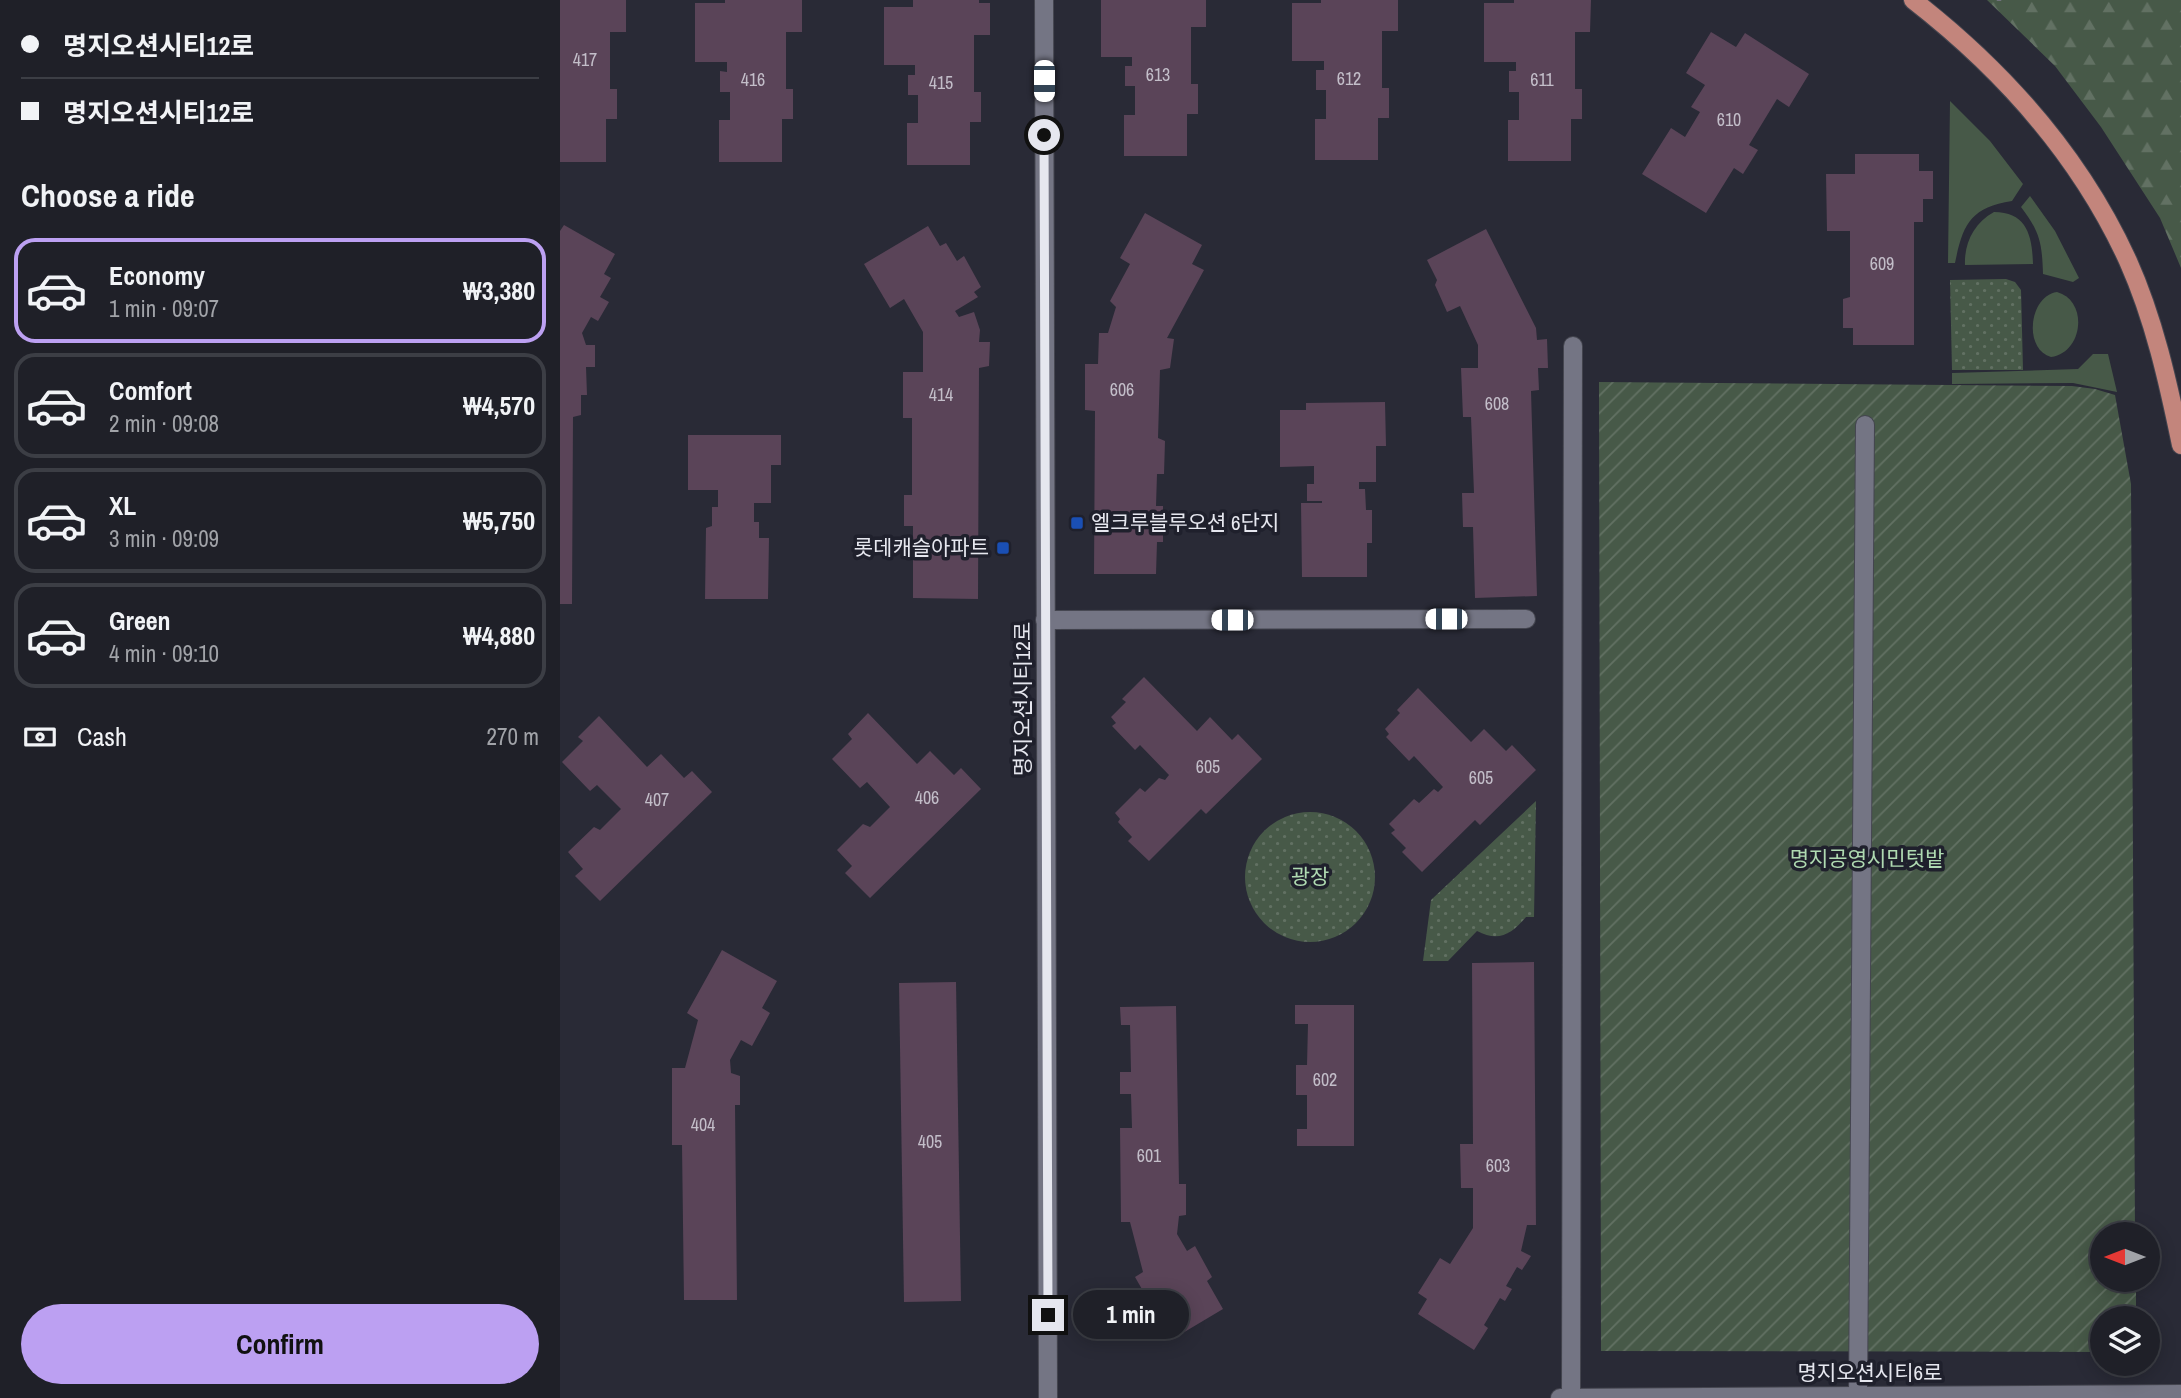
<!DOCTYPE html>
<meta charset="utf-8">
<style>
body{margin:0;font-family:"Archivo Narrow","Noto Sans KR",sans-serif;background:#2c2d34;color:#f1f3f6;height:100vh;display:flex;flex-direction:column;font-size:26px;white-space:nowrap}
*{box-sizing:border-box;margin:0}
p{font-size:23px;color:#a1a3a8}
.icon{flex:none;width:38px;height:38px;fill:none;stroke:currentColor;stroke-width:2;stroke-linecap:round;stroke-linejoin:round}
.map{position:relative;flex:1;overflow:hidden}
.sheet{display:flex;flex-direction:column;background:#1f2028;width:560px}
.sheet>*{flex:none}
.banner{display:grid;align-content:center;height:154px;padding:0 21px;background:#1f2028}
.needle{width:46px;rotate:270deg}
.fabs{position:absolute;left:1530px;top:1222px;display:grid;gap:14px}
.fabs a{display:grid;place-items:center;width:70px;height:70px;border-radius:50%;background:#1f2028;box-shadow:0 4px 18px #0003,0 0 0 2px #3c3e45;font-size:35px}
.end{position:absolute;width:32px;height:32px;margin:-16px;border:9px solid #e6e7ef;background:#111;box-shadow:0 0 0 4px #111}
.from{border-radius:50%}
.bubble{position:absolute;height:49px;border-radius:24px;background:#1f2028;box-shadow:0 4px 18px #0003,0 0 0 2px #3c3e45;font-size:23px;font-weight:700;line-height:49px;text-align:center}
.car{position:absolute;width:21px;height:42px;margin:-21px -10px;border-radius:9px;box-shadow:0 0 5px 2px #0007;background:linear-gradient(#fff 24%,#345 0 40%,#fff 0 76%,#345 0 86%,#fff 0)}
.banner b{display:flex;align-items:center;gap:24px;height:66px;font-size:26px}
.banner b+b{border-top:2px solid #3c3e45}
.banner i{width:18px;height:18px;background:#f1f3f6}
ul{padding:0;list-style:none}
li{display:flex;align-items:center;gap:21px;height:105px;margin:0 14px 10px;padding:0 7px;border:4px solid #3c3e45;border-radius:21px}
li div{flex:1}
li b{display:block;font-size:26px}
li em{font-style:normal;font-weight:700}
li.selected{border-color:#bca0f2}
li>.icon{width:63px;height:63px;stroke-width:1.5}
h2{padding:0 21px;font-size:32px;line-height:84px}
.pay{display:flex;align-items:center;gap:18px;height:77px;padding:0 21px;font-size:26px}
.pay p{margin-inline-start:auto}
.action{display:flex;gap:14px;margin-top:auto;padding:14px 21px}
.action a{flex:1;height:80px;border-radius:42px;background:#bca0f2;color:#111;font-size:28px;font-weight:700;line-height:80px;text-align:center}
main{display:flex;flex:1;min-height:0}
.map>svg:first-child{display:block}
.grass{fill:#475948}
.forest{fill:url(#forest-firs)}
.park{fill:url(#park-dots)}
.garden{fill:url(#garden-furrows)}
.building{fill:#5a4458}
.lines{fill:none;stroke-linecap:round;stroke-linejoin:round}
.minor-casing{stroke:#44454f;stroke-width:20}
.major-casing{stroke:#44454f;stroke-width:20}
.path{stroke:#71727c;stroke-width:4.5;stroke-dasharray:2 5;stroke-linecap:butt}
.minor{stroke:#747584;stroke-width:18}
.major{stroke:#c3857c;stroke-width:18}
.route{stroke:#e6e7ef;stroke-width:9}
.transit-dot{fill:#1a4fb4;stroke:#1f202c;stroke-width:2.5}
.labels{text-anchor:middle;stroke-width:7;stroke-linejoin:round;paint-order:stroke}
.number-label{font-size:18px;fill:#c3bec9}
.poi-label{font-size:21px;fill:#e6e7ef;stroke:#1f202c;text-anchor:start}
.street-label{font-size:21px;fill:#e6e7ef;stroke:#1f202c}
.park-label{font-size:21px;fill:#afdab1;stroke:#1f202c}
</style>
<main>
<section class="sheet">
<div class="banner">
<b><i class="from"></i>명지오션시티12로</b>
<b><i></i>명지오션시티12로</b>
</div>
<h2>Choose a ride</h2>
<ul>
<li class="selected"><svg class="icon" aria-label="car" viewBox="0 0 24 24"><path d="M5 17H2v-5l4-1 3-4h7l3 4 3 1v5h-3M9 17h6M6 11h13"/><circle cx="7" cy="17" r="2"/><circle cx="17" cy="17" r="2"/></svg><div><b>Economy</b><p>1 min · 09:07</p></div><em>₩3,380</em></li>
<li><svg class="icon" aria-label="car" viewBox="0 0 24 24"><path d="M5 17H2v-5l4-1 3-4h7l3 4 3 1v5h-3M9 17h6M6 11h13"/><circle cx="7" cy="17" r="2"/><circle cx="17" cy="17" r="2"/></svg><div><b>Comfort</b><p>2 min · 09:08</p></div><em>₩4,570</em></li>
<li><svg class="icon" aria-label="car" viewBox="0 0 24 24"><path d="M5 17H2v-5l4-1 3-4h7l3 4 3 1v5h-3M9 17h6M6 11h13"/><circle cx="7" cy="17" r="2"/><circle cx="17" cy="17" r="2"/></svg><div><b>XL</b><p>3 min · 09:09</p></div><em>₩5,750</em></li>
<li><svg class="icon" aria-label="car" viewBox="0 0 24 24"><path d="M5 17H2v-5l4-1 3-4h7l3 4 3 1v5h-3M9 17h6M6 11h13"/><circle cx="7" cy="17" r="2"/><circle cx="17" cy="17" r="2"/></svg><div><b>Green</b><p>4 min · 09:10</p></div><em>₩4,880</em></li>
</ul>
<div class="pay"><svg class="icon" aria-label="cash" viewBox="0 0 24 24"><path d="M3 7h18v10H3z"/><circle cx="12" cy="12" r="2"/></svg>Cash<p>270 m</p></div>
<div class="action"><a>Confirm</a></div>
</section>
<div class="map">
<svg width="1621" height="1398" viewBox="0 0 1621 1398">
<defs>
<pattern id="forest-firs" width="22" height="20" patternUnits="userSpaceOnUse" patternTransform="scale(1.75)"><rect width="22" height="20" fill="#475948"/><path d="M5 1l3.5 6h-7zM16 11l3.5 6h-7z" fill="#627163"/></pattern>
<pattern id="park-dots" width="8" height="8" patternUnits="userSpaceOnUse" patternTransform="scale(1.75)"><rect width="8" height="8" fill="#475948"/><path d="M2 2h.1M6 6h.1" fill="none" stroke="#627163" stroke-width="1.8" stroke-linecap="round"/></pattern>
<pattern id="garden-furrows" width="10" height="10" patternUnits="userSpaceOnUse" patternTransform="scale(1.75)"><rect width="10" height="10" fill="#475948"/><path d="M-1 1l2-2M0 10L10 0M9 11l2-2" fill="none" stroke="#627163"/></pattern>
</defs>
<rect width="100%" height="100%" fill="#292a36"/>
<!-- grass -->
<g class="grass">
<path d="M1390 101 1430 141 1463 184 1452 201C1410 208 1403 224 1395 263H1388Z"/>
<path d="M1470 196 1495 231 1519 278 1513 282 1483 274C1482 243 1480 232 1461 207Z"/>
<path d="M1434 212C1467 212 1472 236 1473 264L1405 265C1404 243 1414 223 1434 212Z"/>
<path d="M1497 292C1529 301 1523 353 1491 357 1463 349 1469 296 1497 292Z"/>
<polygon points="1533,354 1548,354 1557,392 1513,383 1392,384 1392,373 1518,369"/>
</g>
<!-- forest -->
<polygon class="forest" points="1427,0 1621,0 1621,268 1600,218 1541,127 1495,66"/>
<!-- park -->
<g class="park">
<polygon points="1446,279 1455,282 1461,290 1463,370 1392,370 1390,280"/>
<path d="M976 801 974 917H966C951 935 938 942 917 931L888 961H863L871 900Z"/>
<circle cx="750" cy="877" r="65"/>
</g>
<!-- garden -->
<polygon class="garden" points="1039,382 1512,386 1535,389 1555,395 1571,484 1575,1234 1542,1234 1542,1279 1576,1279 1576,1318 1542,1318 1542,1352 1041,1351"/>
<!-- building -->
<g class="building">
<polygon points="0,0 66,0 66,32 50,32 50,89 57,89 57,119 46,119 46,162 0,162"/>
<polygon points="165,0 242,0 242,32 226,32 226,89 233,89 233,119 222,119 222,162 159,162 159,120 170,120 170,92 160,92 160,71 167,72 167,62 135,62 135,3 165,3"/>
<polygon points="353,0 419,0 419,3 430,3 430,35 414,35 414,92 421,92 421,122 410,122 410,165 347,165 347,123 358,123 358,95 348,95 348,75 355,75 355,65 324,65 324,7 353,7"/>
<polygon points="541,0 646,0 646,27 631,27 631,84 638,84 638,114 627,114 627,156 564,156 564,115 575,115 575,86 565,86 565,66 572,66 572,57 541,57"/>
<polygon points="761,0 838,0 838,31 822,31 822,88 829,88 829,118 818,118 818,160 755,160 755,119 766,119 766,90 756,90 756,70 764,70 764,61 732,61 732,3 761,3"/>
<polygon points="954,0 1031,0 1030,32 1015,32 1015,89 1022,89 1022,119 1011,119 1011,161 948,161 948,120 959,120 959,92 949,92 949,71 956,71 956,62 924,62 924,3 954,3"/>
<polygon points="1151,32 1176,47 1185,33 1249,74 1229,107 1217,99 1189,145 1198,150 1183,174 1174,168 1146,213 1082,174 1111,128 1125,137 1140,112 1131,107 1145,85 1126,73"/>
<polygon points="1295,154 1359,154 1359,171 1373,171 1373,199 1363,199 1363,222 1354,222 1354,345 1293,345 1293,328 1283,328 1283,299 1290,297 1290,231 1267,231 1266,174 1295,174"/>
<polygon points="585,213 642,245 632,264 644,270 607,338 614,339 610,368 600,370 598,438 605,441 604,474 597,474 596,506 603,506 603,542 597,542 596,574 534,574 535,411 525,410 525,364 538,364 539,333 548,333 556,307 550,301 570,264 560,258"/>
<polygon points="4,225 55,254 44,274 51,278 40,297 49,302 38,321 31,317 22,333 26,345 35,345 35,367 26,367 27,395 21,395 21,415 13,417 12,604 0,604 0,231"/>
<polygon points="368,226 380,246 386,243 397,261 404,256 421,287 414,292 418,297 395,311 399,317 414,312 420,330 419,342 430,342 429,366 419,368 418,599 353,598 353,526 344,526 344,495 352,495 352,418 343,418 343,372 363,372 363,332 344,299 330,308 304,264"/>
<polygon points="926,229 976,328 977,340 987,339 988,368 978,368 979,390 971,391 977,596 915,598 913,527 903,527 902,493 914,493 911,417 903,417 901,368 918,368 918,345 900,306 887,312 875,285 877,280 867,260"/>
<polygon points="825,402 826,446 816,446 816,482 799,482 799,489 805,489 806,510 812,510 812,543 807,543 807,577 742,577 741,503 762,503 762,501 747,501 747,484 754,484 754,466 720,467 720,410 746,410 746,403"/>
<polygon points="128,435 221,435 221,465 211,465 211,503 194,503 194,522 199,522 199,538 209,538 208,599 145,599 146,528 152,526 152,507 158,507 158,490 128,490"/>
<polygon points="584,677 637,731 650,717 672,740 678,734 702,759 646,814 641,809 589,861 568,841 572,837 558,822 560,819 555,813 580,788 585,792 599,778 605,780 609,775 580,745 575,750 552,726 556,723 551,717 566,702 562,699"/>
<polygon points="858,688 911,742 924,729 946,751 952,745 976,770 920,825 915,820 862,872 842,852 846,848 831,833 835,830 829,824 854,799 859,803 874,789 878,792 883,787 854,756 849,761 826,737 829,734 825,729 840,713 837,710"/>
<polygon points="308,713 357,764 370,751 394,775 401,768 421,789 310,898 285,873 292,866 277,850 303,824 310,827 330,807 307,782 300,788 272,759 292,739 288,734"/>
<polygon points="39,716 87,767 101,754 124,778 132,771 152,792 40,901 15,876 23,869 8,852 34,827 40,830 61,809 37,785 30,791 2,762 23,741 18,737"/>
<polygon points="162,950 217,981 202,1008 210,1013 192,1046 181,1040 170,1060 171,1073 180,1076 180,1105 175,1105 177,1300 124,1300 122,1145 112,1145 112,1068 125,1068 138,1020 127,1013"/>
<polygon points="974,962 976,1225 967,1225 961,1251 971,1256 962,1270 957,1267 946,1286 952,1289 945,1301 940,1298 924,1325 928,1328 914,1350 858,1314 867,1299 858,1293 880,1258 890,1264 913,1228 913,1188 901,1188 900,1144 913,1144 912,963"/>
<polygon points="396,982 401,1301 344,1302 339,983"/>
<polygon points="735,1005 794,1005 794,1146 737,1146 737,1129 747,1129 747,1095 736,1095 736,1065 747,1065 748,1024 735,1024"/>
<polygon points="616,1006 619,1184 626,1184 626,1215 619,1216 617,1234 627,1251 635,1246 652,1277 647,1281 663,1309 611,1340 575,1277 583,1272 570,1222 561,1222 560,1128 572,1128 571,1094 560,1094 560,1072 571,1072 570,1025 561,1025 560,1007"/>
</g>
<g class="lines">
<defs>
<g id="minor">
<polyline points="484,0 488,1398"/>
<polyline points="485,620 966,619"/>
<polyline points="1298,1396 1305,425"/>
<polyline points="1000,1398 1621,1394"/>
<polyline points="1011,1398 1013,346"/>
</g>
<path id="major" d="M1353 0C1443 70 1520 156 1568 261 1594 319 1608 382 1621 445"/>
</defs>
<!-- minor casing -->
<use href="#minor" class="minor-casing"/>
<!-- major casing -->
<use href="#major" class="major-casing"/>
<!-- path -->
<polyline class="path" points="1439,1 1439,0"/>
<!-- minor -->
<use href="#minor" class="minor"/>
<!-- major -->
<use href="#major" class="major"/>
</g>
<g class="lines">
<!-- route -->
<polyline class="route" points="484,135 488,1315"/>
</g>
<!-- markers -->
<g class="transit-dot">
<rect x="510" y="516" width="14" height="14" rx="3.5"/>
<rect x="436" y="541" width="14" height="14" rx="3.5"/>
</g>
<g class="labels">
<!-- number labels -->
<g class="number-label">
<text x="25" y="66">417</text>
<text x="598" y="81">613</text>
<text x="789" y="85">612</text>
<text x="193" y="86">416</text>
<text x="982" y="86">611</text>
<text x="381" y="89">415</text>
<text x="1169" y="126">610</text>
<text x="1322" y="270">609</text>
<text x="562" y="396">606</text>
<text x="381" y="401">414</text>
<text x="937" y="410">608</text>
<text x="648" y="773">605</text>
<text x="921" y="784">605</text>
<text x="367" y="804">406</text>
<text x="97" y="806">407</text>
<text x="765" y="1086">602</text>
<text x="143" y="1131">404</text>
<text x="370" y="1148">405</text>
<text x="589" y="1162">601</text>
<text x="938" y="1172">603</text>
</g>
<!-- poi labels -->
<g class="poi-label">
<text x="531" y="530">엘크루블루오션 6단지</text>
<text x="429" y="555" text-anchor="end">롯데캐슬아파트</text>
</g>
<!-- street labels -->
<g class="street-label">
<text transform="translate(463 699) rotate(-90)" y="7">명지오션시티12로</text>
<text x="1310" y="1380">명지오션시티6로</text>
</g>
<!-- park labels -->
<g class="park-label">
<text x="1307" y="866">명지공영시민텃밭</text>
<text x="750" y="884">광장</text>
</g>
</g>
</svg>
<div class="fabs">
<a><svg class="needle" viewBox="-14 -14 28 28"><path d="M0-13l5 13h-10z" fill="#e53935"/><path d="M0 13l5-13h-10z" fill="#a1a3a8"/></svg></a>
<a><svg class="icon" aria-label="layers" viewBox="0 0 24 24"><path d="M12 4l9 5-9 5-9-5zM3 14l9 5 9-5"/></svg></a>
</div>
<i class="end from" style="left:484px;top:135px"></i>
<i class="end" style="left:488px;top:1315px"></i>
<div class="bubble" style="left:513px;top:1290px;width:116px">1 min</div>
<i class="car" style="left:484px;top:81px;rotate:180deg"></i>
<i class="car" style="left:886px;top:619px;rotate:270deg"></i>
<i class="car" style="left:672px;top:620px;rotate:270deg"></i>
</div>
</main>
